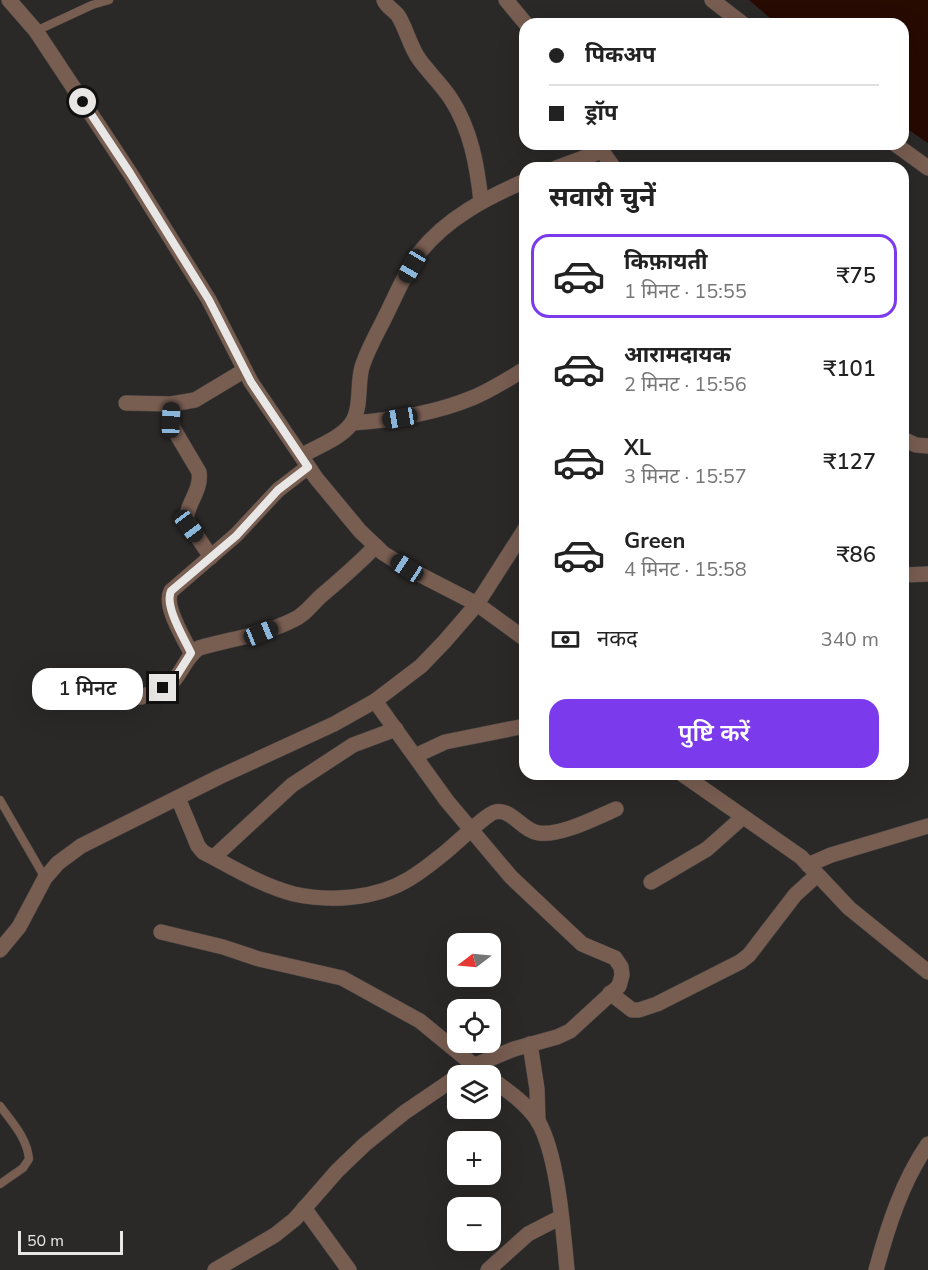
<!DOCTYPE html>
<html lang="hi">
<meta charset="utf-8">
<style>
body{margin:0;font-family:"Nunito Sans","Noto Sans Devanagari",sans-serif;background:#f2f2f2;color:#222;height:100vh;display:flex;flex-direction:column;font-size:22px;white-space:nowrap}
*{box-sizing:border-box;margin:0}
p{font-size:20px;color:#767676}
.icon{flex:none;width:33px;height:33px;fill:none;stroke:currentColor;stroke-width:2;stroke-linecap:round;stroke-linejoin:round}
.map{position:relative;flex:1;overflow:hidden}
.panel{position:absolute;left:519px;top:162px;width:390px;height:618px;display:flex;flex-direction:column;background:#fff;border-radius:18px;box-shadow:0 6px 24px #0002}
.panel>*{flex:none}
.top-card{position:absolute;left:519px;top:18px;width:390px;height:132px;border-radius:18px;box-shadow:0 6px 24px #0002;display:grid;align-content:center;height:132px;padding:0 30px;background:#fff}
.needle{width:39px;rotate:254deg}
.tools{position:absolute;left:447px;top:933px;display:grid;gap:12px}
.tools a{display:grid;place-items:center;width:54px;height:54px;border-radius:12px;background:#fff;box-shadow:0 6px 24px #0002;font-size:30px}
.scale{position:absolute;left:18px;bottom:15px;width:105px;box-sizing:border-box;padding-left:6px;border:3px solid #e9e7e6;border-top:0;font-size:16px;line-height:21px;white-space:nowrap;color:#e9e7e6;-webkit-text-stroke:4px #2b2928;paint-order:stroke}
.end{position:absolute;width:27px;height:27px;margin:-14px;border:8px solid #e9e7e6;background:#111;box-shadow:0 0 0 3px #111}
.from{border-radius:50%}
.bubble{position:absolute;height:42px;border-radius:18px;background:#fff;box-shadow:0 6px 24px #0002;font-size:20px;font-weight:600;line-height:42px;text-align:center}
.car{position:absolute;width:18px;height:36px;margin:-18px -9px;border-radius:8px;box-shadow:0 0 4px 2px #0007;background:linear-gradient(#222 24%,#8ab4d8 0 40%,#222 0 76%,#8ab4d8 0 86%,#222 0)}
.top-card b{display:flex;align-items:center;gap:21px;height:57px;font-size:22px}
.top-card b+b{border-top:2px solid #e0e0e0}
.top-card i{width:15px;height:15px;background:#222}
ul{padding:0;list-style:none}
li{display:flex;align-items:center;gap:18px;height:84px;margin:0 12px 9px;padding:0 18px;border:3px solid transparent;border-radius:18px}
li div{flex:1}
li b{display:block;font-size:22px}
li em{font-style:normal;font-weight:600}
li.active{border-color:#7c3aed}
li>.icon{width:54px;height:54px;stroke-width:1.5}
h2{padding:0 30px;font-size:27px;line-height:72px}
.pay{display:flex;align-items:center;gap:15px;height:66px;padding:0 30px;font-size:22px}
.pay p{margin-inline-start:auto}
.cta{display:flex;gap:12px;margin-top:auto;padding:12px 30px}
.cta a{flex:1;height:69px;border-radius:18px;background:#7c3aed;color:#fff;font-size:24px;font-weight:600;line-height:69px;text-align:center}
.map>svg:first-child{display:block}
.water{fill:#270a00}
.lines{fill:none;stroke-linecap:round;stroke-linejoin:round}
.lane-casing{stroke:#464443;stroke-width:9}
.street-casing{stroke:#464443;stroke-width:16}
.lane{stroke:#785d51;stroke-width:8}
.street{stroke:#785d51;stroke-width:15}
.route{stroke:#e9e7e6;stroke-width:8}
</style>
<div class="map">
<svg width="928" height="1270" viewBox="0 0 928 1270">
<rect width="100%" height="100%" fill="#2b2928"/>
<!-- water -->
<polygon class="water" points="749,0 928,0 928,143 903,126 903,24 777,24"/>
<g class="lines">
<defs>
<g id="lane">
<polyline points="36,31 92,5 109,0"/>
<polyline points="0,800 45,878"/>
<path d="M0 1106C12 1122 27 1138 29 1159L23 1168 0 1184"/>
</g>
<g id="street">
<polyline points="9,0 36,31 130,173 209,300 251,382 316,478 360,531 383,553 407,568 477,604 525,639"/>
<path d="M384 0C387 8 395 10 399 17 407 31 410 46 419 59 429 73 442 85 451 99 471 130 477 165 481 201"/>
<polyline points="506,0 526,24"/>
<polyline points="712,0 743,24"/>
<polyline points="600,144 602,151 614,168"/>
<polyline points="895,144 928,168"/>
<polyline points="556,168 602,151"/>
<polyline points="126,403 171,404 195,400 245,370"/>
<path d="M171 404V420L173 428 199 472C202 490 187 503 186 520L211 557"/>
<path d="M353 423C393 420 433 414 472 398 490 391 508 379 525 369"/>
<polyline points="903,439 916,445 928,446"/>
<path d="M301 456C316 447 340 439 351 424 362 409 357 384 362 367 368 348 379 330 387 313 397 293 406 270 420 252 447 218 486 198 525 181"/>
<polyline points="903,575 928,574"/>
<path d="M191 653C184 638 163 606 171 591L236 535 278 490 308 467"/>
<path d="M141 697C153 692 167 688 175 679 184 668 187 656 199 648 230 639 263 635 293 620 305 615 311 605 321 596 340 580 358 564 376 546"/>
<polyline points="375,701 447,801 511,877 582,944 615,958 621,967 622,975 619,986 570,1031 557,1037 514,1049 473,1066 458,1076"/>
<polyline points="415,756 445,742 525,726"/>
<polyline points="682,774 801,857 849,908 928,972"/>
<path d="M178 798 198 846 203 852C232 867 262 886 294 894 331 902 376 899 409 879 421 872 432 863 442 855 453 847 486 814 495 812 512 808 522 831 539 833 561 836 595 818 616 809"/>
<polyline points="214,857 292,785 353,745 396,729"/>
<polyline points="808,865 831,855 928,826"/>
<polyline points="651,882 707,849 743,817"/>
<polyline points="161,932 223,947 259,959 342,978 420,1021 487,1076"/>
<polyline points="0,950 19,927 45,878 58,863 81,846 219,777 334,724 375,701 421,666 445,641 477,604 525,529"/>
<polyline points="610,993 632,1010 639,1010 657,1004 740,962 749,955 795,895 817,875"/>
<polyline points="530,1044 537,1089 538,1122"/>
<path d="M490 1078C508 1091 526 1103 538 1121 558 1156 563 1229 567 1270"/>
<polyline points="304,1208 349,1270"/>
<polyline points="215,1270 275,1235 295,1219 337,1171 364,1145 405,1112 458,1076"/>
<polyline points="488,1270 528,1234 561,1217"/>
<path d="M876 1270C888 1226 902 1182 928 1144"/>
</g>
</defs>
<!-- lane casing -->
<use href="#lane" class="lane-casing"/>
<!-- street casing -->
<use href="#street" class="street-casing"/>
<!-- lane -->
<use href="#lane" class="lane"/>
<!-- street -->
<use href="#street" class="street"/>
</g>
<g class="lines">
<!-- route -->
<path class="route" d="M83 102 130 173 209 300 251 382 308 467 278 490 236 536 171 591C164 606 184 638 191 653L174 680 163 688"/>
</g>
</svg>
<div class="tools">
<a><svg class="needle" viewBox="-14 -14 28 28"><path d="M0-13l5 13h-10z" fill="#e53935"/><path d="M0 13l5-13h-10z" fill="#767676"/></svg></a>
<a><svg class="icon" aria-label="locate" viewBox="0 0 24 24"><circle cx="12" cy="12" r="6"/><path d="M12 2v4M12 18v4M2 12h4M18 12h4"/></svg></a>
<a><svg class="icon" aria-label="layers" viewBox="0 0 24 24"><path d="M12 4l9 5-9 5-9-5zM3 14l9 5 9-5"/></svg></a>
<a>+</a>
<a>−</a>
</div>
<div class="scale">50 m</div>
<i class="end from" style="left:83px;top:102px"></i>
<i class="end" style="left:163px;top:688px"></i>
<div class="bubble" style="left:32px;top:668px;width:111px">1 मिनट</div>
<i class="car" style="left:412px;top:266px;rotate:210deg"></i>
<i class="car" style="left:400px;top:418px;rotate:260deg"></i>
<i class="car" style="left:171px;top:420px;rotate:2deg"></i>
<i class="car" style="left:189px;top:526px;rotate:143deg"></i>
<i class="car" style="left:407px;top:568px;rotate:303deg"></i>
<i class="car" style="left:261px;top:633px;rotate:68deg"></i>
<div class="top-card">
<b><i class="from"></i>पिकअप</b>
<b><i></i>ड्रॉप</b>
</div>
<section class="panel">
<h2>सवारी चुनें</h2>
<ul>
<li class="active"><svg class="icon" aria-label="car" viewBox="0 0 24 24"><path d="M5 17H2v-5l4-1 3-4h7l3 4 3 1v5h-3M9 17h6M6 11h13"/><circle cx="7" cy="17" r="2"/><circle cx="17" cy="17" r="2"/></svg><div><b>किफ़ायती</b><p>1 मिनट · 15:55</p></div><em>₹75</em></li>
<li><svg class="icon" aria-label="car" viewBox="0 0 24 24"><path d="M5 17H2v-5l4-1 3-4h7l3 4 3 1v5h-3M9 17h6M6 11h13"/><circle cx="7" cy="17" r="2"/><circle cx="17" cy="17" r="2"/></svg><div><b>आरामदायक</b><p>2 मिनट · 15:56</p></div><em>₹101</em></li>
<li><svg class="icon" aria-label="car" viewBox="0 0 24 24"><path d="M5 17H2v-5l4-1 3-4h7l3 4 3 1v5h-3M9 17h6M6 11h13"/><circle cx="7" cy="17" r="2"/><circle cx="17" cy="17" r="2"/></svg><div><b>XL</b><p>3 मिनट · 15:57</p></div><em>₹127</em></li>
<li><svg class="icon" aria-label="car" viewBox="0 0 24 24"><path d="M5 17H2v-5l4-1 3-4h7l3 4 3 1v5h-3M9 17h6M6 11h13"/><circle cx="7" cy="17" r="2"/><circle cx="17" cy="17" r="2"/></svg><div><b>Green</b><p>4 मिनट · 15:58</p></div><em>₹86</em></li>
</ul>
<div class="pay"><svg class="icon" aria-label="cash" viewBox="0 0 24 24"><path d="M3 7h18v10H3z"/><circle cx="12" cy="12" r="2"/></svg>नकद<p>340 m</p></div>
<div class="cta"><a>पुष्टि करें</a></div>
</section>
</div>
